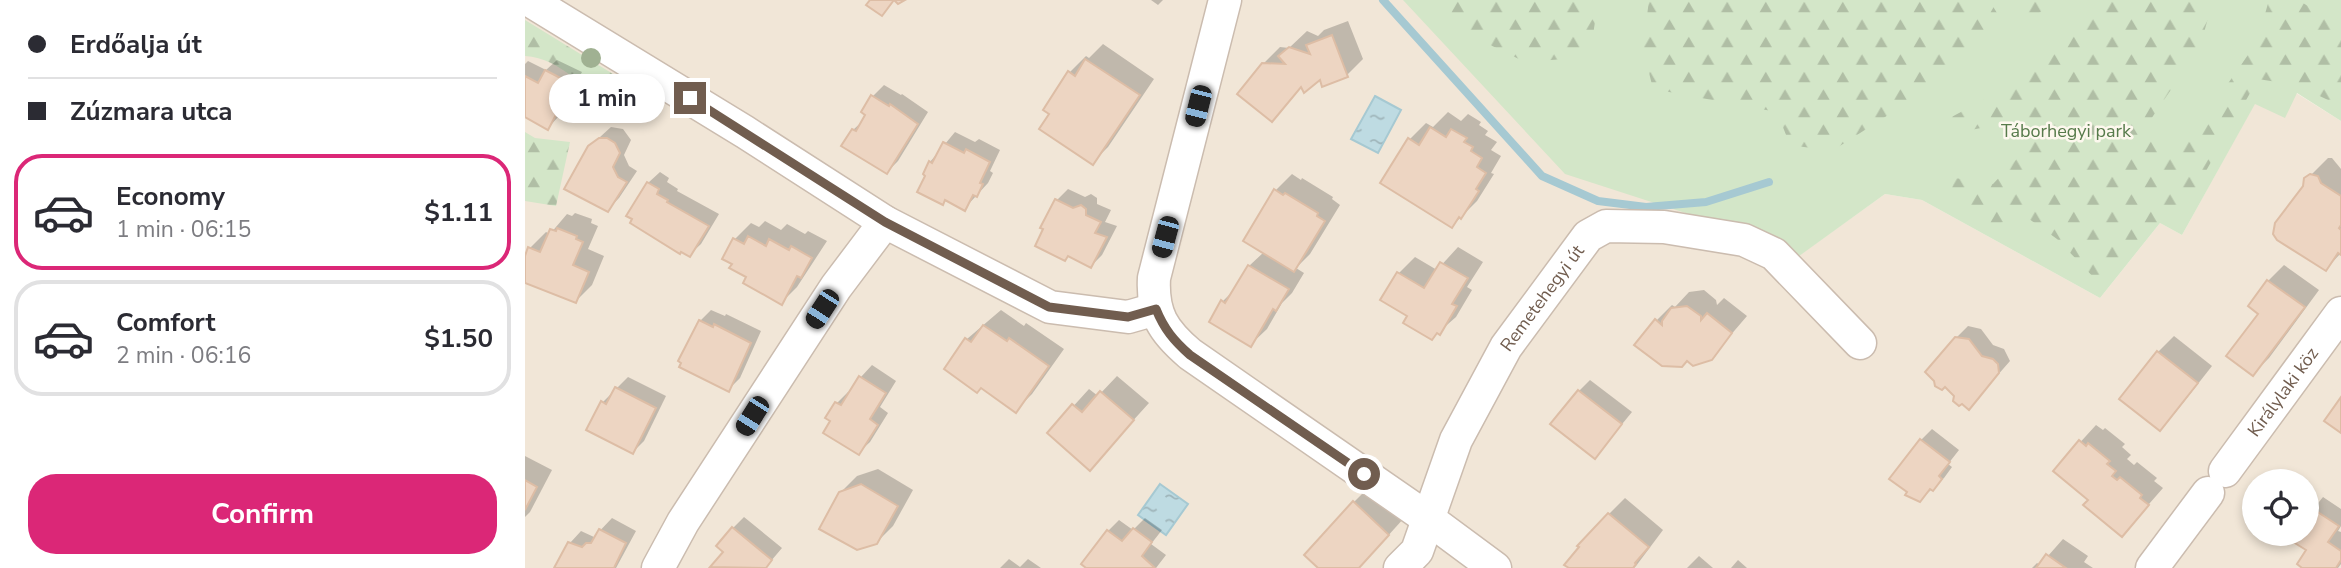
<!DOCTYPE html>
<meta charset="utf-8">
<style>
body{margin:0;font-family:"Nunito Sans",sans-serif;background:#f7f7f7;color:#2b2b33;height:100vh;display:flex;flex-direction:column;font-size:26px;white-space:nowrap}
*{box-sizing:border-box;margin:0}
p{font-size:23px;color:#7c7c81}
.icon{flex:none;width:38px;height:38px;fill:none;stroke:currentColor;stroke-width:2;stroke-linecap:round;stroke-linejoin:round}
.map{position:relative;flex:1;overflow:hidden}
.drawer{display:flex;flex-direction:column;background:#fff;width:525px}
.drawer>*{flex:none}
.banner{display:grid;align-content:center;height:154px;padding:0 28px;background:#fff}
.buttons{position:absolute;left:1717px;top:469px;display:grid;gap:14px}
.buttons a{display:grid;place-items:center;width:77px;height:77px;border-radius:50%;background:#fff;box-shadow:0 4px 10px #0003;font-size:35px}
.end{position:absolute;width:32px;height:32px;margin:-16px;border:9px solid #715d4f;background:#fff;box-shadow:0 0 0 4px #fff}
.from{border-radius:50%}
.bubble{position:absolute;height:49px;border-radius:24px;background:#fff;box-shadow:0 4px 10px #0003;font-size:23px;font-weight:700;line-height:49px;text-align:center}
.car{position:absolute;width:21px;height:42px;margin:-21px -10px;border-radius:9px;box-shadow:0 0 5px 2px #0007;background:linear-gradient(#222 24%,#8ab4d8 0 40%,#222 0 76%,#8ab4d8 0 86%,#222 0)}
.banner b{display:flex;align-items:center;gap:24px;height:66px;font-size:26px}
.banner b+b{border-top:2px solid #e1e1e2}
.banner i{width:18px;height:18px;background:#2b2b33}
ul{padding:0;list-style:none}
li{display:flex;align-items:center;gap:21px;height:116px;margin:0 14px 10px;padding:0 14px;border:4px solid #e1e1e2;border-radius:28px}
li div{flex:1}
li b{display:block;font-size:26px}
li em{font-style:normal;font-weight:700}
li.selected{border-color:#db2777}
li>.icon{width:63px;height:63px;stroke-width:1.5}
.button{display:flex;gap:14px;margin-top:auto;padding:14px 28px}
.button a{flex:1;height:80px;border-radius:28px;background:#db2777;color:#fff;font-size:28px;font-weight:700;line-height:80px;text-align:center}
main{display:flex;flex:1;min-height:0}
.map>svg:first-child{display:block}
.residential{fill:#f1e6d7;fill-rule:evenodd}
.green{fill:#d3e6c8}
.forest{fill:url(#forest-firs)}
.water{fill:url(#water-ripples);stroke:#a6c9d2;stroke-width:2}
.shadow{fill:#0003}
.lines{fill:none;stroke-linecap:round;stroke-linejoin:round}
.stream{stroke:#a6c9d2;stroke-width:8}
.building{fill:#edd5c2;stroke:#ddbda5;stroke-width:2}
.minor-casing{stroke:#cbbcaf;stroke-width:35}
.minor{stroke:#fff;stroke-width:32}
.tree{fill:#a0b192}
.route{stroke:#715d4f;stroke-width:9}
.labels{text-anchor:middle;stroke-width:5;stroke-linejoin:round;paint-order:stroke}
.park-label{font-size:18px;fill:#577b4b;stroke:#fdf8ee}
.street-label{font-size:18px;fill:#715d4f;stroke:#fdf8ee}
</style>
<main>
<section class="drawer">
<div class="banner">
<b><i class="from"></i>Erdőalja út</b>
<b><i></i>Zúzmara utca</b>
</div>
<ul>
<li class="selected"><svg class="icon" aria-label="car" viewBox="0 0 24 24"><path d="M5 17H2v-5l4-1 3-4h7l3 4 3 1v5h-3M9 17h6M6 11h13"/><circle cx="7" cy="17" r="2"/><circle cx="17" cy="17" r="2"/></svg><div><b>Economy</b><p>1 min · 06:15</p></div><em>$1.11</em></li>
<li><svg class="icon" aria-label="car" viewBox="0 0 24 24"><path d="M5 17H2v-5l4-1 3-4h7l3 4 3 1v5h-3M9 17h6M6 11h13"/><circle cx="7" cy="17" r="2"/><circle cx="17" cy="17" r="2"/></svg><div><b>Comfort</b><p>2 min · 06:16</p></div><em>$1.50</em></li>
</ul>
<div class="button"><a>Confirm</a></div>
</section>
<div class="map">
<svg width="1816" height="568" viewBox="0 0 1816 568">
<defs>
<pattern id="forest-firs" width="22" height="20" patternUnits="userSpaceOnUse" patternTransform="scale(1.75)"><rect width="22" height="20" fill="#d3e6c8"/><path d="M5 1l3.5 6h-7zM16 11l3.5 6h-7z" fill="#b0bea5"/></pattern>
<pattern id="water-ripples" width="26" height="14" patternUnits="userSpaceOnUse" patternTransform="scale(1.75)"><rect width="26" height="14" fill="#bedbe2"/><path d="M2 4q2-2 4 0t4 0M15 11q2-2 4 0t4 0" fill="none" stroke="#9fb5ba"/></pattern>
</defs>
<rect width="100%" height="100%" fill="#faf4e8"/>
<!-- residential -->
<path class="residential" d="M0 0H887L1213 230 1269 259 1360 194 1397 200 1575 298 1635 223 1657 235 1730 103 1771 93 1816 121V568H0ZM1729 481H1782V534H1729Z"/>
<!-- green -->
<polygon class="green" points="878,0 1816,0 1816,121 1772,93 1760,118 1730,104 1657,235 1635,223 1575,298 1397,200 1360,194 1270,259 1213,230 1040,174"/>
<!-- forest -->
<g class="forest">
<polygon points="911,0 1073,0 1065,57 1000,62 949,37"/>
<polygon points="1124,0 1464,0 1472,13 1424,76 1307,151 1265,145 1252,112 1128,89 1118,48"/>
<polygon points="1489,0 1531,0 1500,24"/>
<polygon points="1584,0 1688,0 1675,47 1626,119 1653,155 1732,42 1744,0 1773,0 1816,26 1816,106 1771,85 1733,79 1660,208 1647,210 1574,283 1532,239 1500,216 1458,228 1423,200 1430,178 1468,184 1502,148 1487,122 1430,133 1419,121 1466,96 1520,55"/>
<path d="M0 20 119 93 118 114 84 115C61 89 37 59 0 56Z"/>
<polygon points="0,132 10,138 45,142 31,206 0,201"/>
</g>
<!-- water -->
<g class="water">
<polygon points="850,96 876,110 853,153 826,139"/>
<polygon points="635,484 663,504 641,535 613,515"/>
</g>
<!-- shadow -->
<g class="shadow">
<polygon points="626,0 638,0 633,5"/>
<polygon points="823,21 838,59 822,75 798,85 796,77 777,86 747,120 738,64 755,47 764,48 782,31 793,36 799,30"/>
<polygon points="578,44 629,79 583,147 567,163 526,114 545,72 561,56 564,58"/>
<polygon points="32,60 57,72 34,116 23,128 0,115 0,64 3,61 21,70"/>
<polygon points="359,85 376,95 377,94 403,112 373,161 362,172 328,130 340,119 348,96"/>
<polygon points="923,112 936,121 943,114 956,122 954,125 963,131 960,135 972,142 966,150 976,156 966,173 969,174 952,201 927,226 857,183 885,139 901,123 908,127"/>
<polygon points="86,127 98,129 106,140 99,155 104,166 112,171 94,198 83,209 64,147"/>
<polygon points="430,132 450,142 454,139 475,150 465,171 468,173 463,183 439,209 405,162"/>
<polygon points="1803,158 1807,158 1816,169 1816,253 1801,269 1786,175"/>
<polygon points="135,172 144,178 142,182 153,189 152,191 194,214 176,244 164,255 123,183"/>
<polygon points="767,174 776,180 777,178 808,197 807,199 815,205 785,254 771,268 779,273 767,293 757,303 742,329 725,345 697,302 712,287 724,266 739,252 751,190"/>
<polygon points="543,189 560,197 566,194 572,198 572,204 586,210 580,222 592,226 577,255 566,266 521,228 532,200"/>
<polygon points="50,213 67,219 66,223 73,226 63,249 79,256 67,285 51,301 0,281 0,260 5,248 21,232 25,234 42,214 47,216"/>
<polygon points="240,221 256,230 262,224 280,234 283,231 302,241 272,287 256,303 224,277 210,239 226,223 234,227"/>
<polygon points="933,247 958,262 942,287 947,290 931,317 907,338 885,316 858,300 874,273 890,257 912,270"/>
<polygon points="1759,265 1794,290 1744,358 1728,374 1735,313 1725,305 1743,281"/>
<polygon points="1179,290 1191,300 1192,305 1199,298 1222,316 1186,358 1168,364 1131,321 1147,305 1150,307 1164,292"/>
<polygon points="186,310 200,316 201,314 236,331 215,378 204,389 175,321"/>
<polygon points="476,310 499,326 501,323 539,349 507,394 491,410 442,339"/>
<polygon points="1443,326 1456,329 1468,345 1479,349 1485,361 1444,408 1431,338"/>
<polygon points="1649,336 1687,366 1650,413 1634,429 1633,352"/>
<polygon points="347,365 371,381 355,407 363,413 345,442 333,453 307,421 312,403 323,392 326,392 336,377"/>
<polygon points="592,376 624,403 565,468 524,433 564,389 573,396"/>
<polygon points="103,377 141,396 119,441 108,452 78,402"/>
<polygon points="1065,380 1107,412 1070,457 1054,391"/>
<polygon points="1571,425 1578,430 1580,428 1600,444 1597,447 1606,455 1602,459 1609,465 1612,462 1632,478 1629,481 1638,488 1597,535 1565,499 1530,470"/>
<polygon points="1407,429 1434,450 1423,464 1427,467 1419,478 1395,500 1396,440"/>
<polygon points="0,456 27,470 5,512 0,517"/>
<polygon points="353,469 388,490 368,526 351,543 315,493 332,476"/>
<polygon points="845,486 879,518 834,568 796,568 829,502"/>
<polygon points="1798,497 1816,509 1816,526 1813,531 1816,532 1816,564 1813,568 1780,568 1783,550 1767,540 1771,534 1782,534 1782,517"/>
<polygon points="1100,498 1138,530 1111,566 1109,568 1046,568 1070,528"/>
<polygon points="219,517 257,548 240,568 189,568 187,567 200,552 208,528"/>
<polygon points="87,518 111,531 91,568 31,568 45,543 56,531 69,537"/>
<polygon points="620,518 637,530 626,544 641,555 631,568 564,568 583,531 594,520 608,530"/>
<polygon points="1538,539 1563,556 1559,562 1568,568 1507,568 1512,563 1515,565"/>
<polygon points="1174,556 1188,568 1162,568"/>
<polygon points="484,559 495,567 503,559 516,568 475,568"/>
<polygon points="1213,560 1222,568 1206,568"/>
</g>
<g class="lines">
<!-- stream -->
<polyline class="stream" points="858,0 1017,176 1073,201 1121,207 1181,202 1244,182"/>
</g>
<!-- building -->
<g class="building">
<polygon points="345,0 380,0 373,4 369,0 357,16 341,5"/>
<polygon points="807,35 823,77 797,87 795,80 779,93 776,87 747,122 712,94 737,63 760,64 753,56 764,47 785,54 781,45"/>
<polygon points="560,59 615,95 568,165 514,129 524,114 518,110 543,71 550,76"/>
<polygon points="20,70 47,84 23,130 0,117 0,76 13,83"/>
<polygon points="346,95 364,106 365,104 393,124 362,174 316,146 327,129 331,131 340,115 336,112"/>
<polygon points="905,127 921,137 926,129 942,138 939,142 948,147 946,151 957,158 952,167 961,173 951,189 954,191 936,219 934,217 927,228 855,183 883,138 894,145"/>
<polygon points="74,138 82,138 90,143 95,153 88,167 93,177 102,182 83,212 39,189 63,146"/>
<polygon points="418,142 439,153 441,149 465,162 455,183 458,184 452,197 448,195 440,211 420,200 418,205 392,192 400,176 398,174 404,161 407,163"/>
<polygon points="1785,174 1793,176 1796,183 1816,196 1816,225 1814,228 1816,230 1816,255 1813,253 1801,271 1752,240 1748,234 1750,223 1778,186 1779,178"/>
<polygon points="122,182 134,189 132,194 143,200 142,202 184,226 165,257 156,252 155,254 105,223 107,219 101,216"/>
<polygon points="749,189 758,195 760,193 793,213 792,216 800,221 769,272 718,241"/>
<polygon points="530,199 548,208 556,205 561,209 561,215 576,222 570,233 582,237 566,268 543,256 540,261 510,246 518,229 515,228"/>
<polygon points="32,228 52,236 51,239 58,242 48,265 64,272 51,303 0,283 0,256 3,247 15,252 25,229 31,231"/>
<polygon points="223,236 241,246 244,239 264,250 266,246 287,258 276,278 272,276 257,305 218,283 221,277 204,268 207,264 197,259 208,238 219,244"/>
<polygon points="915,262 943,278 927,304 932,306 915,335 912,333 907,340 878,323 882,316 855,300 872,272 899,288"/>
<polygon points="723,265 764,289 751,311 748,309 726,347 684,322 696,300 700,303"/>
<polygon points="1742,280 1780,307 1728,376 1701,356 1733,314 1723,306"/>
<polygon points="1162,306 1176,316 1176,320 1182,313 1207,333 1187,360 1168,366 1162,361 1157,367 1137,366 1109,345 1130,319 1137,325 1137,321 1146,308"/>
<polygon points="174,320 188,327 189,324 226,343 204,392 154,367 156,363 153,361"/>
<polygon points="458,325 482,341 484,338 524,366 491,413 456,388 452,393 419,369 440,338 446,342"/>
<polygon points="1430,337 1444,339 1457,356 1468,359 1473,364 1474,373 1444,410 1437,404 1434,406 1428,401 1429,396 1420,387 1417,390 1410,386 1409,381 1400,372"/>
<polygon points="1632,351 1673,383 1635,431 1594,399"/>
<polygon points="334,376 361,393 345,419 353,425 334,455 298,433 305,421 300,418 310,402 316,405"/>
<polygon points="90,387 131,408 108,454 61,430 76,401 81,404"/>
<polygon points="1053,390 1097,424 1070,459 1025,424"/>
<polygon points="575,391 609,420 565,471 522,433 547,404 557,412"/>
<polygon points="1816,397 1816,433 1799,421"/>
<polygon points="1395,439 1425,462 1414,476 1417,479 1408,491 1405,489 1395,502 1380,495 1382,492 1364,479"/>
<polygon points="1554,440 1561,446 1563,443 1585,461 1582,464 1591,471 1587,476 1592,480 1595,477 1617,495 1615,498 1624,505 1597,537 1558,505 1563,500 1528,471"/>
<polygon points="0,480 12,487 0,510"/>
<polygon points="336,484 373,506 352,544 332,550 294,529 314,492"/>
<polygon points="828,501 864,535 834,568 793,568 779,555"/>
<polygon points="1785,507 1814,526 1803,542 1816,551 1816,560 1811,568 1777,568 1772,564 1781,550 1765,540 1769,534 1782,534 1782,513"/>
<polygon points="1083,513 1124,547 1110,563 1111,564 1108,568 1044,568 1039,565 1054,547 1052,546"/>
<polygon points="207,527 247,560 241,568 185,567 198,552 191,546"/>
<polygon points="608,528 627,542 617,556 630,568 561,568 556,564 582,530 597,541"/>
<polygon points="74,529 101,543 89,568 29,568 43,542 57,547 61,543 66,543"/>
<polygon points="1521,554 1541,568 1511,568"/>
</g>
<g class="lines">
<defs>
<g id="minor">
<polyline points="4,0 220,132 360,222 525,307 603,317 631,309"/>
<path d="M700 0 629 278C627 314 638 331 665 354L905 520 970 568"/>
<path id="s1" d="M1700 471 1816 313"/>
<polyline points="133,568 158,522 311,287 360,222"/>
<path id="s2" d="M875 568 892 551 931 440 981 347 1063 236 1081 226 1139 227 1219 240 1249 254 1335 343"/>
<polyline points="1627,568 1683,493"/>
</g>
</defs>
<!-- minor casing -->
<use href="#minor" class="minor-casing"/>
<!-- minor -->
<use href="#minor" class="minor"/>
</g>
<!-- trees -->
<circle class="tree" cx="66" cy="58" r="10"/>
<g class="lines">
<!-- route -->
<path class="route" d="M165 98 360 222 524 307 603 317 631 309C639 329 649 341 665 355L839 474"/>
</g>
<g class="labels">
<!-- park labels -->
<g class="park-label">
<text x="1541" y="137">Táborhegyi park</text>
</g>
<!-- street labels -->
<g class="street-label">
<text dy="6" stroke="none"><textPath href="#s2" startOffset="308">Remetehegyi út</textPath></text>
<text dy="6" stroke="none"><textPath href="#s1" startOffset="98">Királylaki köz</textPath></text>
</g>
</g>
</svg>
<div class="buttons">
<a><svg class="icon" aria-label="locate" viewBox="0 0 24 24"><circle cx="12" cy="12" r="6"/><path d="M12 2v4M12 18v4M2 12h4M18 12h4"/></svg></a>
</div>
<i class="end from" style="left:839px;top:474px"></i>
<i class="end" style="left:165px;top:98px"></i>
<div class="bubble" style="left:24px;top:74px;width:116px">1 min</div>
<i class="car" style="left:673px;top:106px;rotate:194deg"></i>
<i class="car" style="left:640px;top:237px;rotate:195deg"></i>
<i class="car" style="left:297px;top:309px;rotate:213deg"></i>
<i class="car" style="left:227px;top:416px;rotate:212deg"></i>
</div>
</main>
